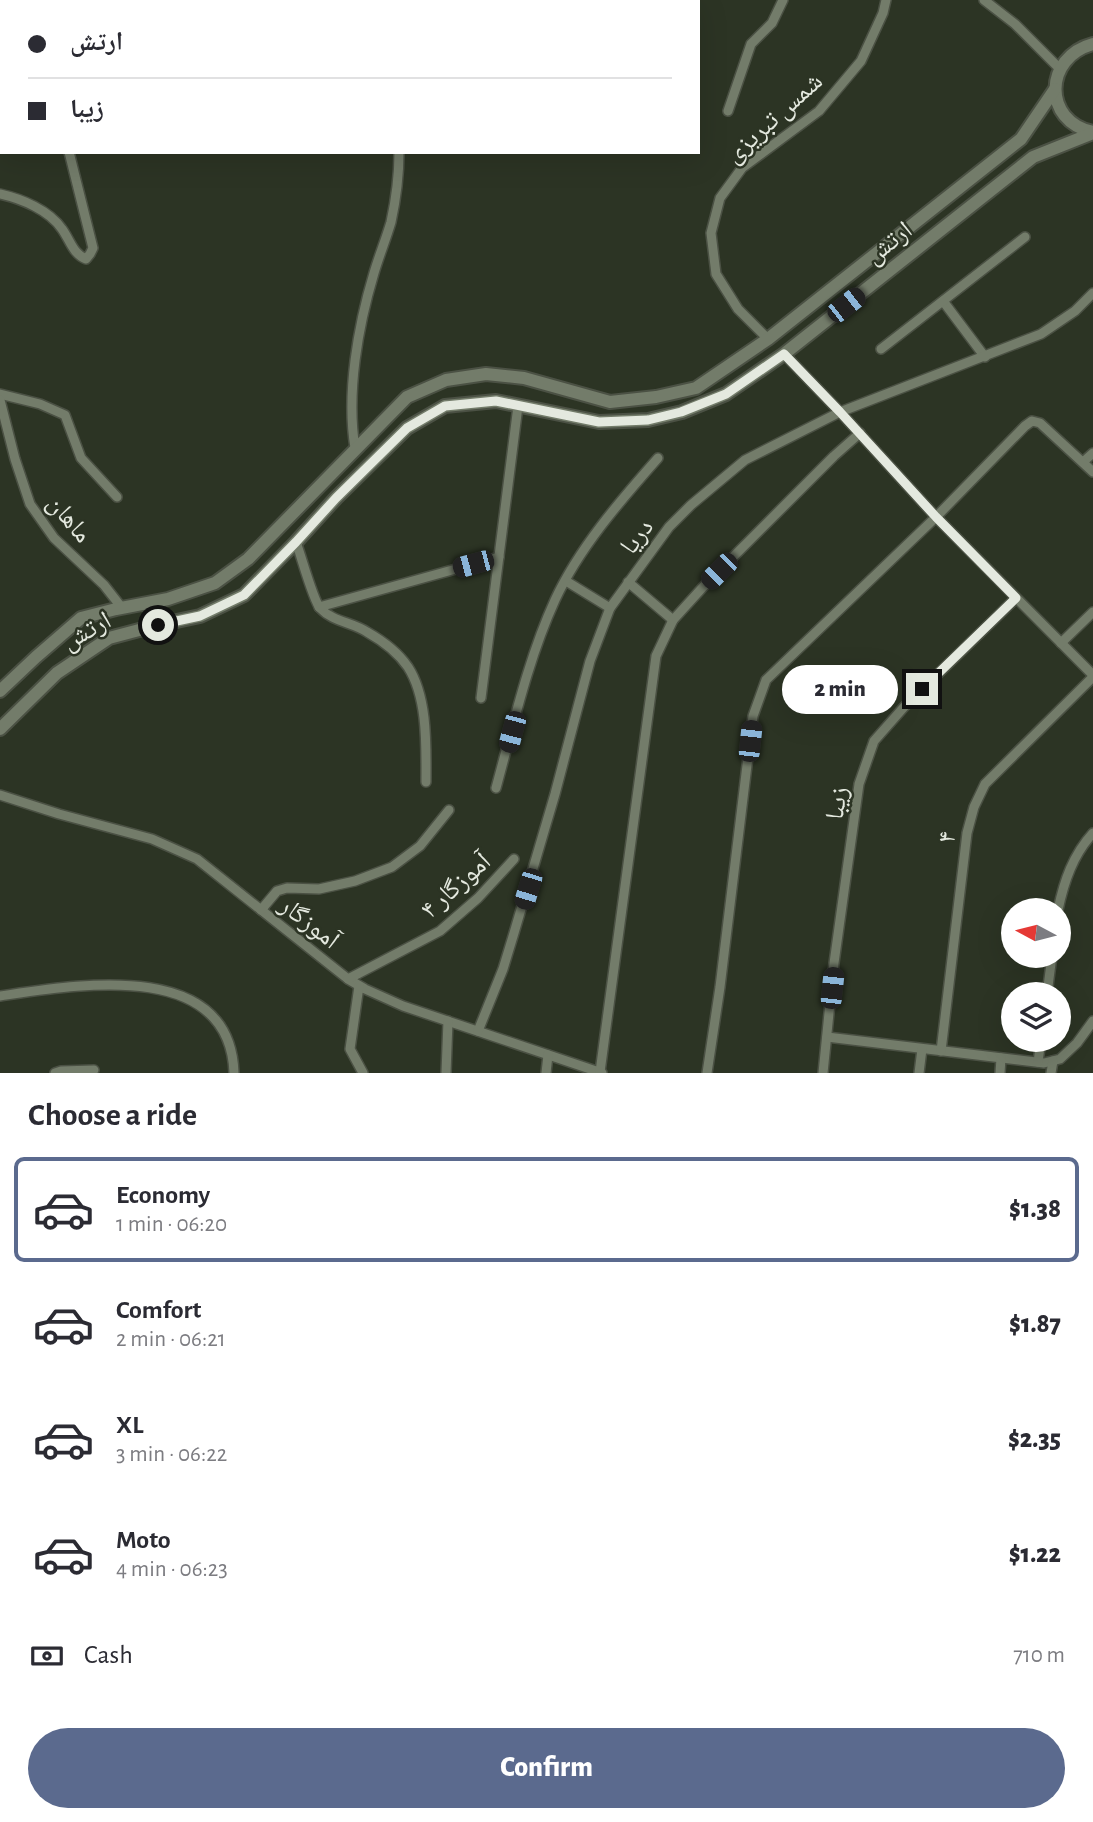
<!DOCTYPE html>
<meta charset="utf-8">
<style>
body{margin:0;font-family:"Alegreya Sans","Noto Naskh Arabic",sans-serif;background:#f7f7f7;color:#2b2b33;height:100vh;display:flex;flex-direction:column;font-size:26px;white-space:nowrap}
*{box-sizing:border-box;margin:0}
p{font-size:23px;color:#7c7c81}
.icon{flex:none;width:38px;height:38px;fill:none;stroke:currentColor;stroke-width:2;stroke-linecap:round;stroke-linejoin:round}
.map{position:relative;height:1073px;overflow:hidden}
.drawer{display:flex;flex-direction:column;background:#fff;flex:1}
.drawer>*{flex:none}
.guide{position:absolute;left:0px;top:0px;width:700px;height:154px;box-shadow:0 7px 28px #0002;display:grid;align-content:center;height:154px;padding:0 28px;background:#fff}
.needle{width:46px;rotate:277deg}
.controls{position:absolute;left:1001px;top:898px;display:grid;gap:14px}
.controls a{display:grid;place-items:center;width:70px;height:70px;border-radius:50%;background:#fff;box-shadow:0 7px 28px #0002;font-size:35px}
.end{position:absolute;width:32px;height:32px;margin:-16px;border:9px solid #e4e9df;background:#111;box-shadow:0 0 0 4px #111}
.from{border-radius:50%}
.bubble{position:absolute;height:49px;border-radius:24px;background:#fff;box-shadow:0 7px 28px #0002;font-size:23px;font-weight:800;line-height:49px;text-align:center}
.car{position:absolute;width:21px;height:42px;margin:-21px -10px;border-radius:9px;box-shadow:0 0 5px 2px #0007;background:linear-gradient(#222 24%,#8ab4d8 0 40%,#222 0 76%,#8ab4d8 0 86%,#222 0)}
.guide b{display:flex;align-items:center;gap:24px;height:66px;font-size:26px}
.guide b+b{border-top:2px solid #e1e1e2}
.guide i{width:18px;height:18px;background:#2b2b33}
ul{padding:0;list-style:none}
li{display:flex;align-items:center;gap:21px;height:105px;margin:0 14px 10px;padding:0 14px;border:4px solid transparent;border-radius:10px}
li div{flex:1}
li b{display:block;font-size:26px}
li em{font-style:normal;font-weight:800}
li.current{border-color:#5b6a8e}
li>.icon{width:63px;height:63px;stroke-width:1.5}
h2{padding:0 28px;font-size:32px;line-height:84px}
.pay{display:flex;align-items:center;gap:18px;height:77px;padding:0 28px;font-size:26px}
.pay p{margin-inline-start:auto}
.action{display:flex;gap:14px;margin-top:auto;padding:14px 28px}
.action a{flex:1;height:80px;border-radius:42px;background:#5b6a8e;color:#fff;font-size:28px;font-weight:800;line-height:80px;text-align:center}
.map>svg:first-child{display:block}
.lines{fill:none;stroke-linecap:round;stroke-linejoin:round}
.street-casing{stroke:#4b5144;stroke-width:12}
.secondary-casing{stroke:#4b5144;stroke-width:16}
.street{stroke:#737c6a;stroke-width:9}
.secondary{stroke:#737c6a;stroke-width:12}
.route{stroke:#e4e9df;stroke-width:9}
.labels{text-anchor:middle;stroke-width:5;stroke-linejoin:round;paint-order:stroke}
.street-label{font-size:26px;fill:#e4e9df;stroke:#2c3424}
</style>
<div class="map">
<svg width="1093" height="1073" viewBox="0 0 1093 1073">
<rect width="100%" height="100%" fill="#2c3424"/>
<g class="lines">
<defs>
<g id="street">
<polyline points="365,0 365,2"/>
<polyline points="984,0 1015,24 1060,69"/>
<polyline points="728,111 751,44 772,23 783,0"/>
<path d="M0 194C22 199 49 210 62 229 70 240 73 254 86 259L90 254 93 248 69 152"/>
<polyline points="943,301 985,357"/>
<polyline points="768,339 738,309 716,274 711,233 720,198 742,168 819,111 861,61 883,13 886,0"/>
<polyline points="881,349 1025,237"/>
<polyline points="784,354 840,412 936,517 1093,675"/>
<polyline points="0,394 40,404 65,415 81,458 117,497"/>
<polyline points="0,400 15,459 30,504 54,538 104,585 122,608"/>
<path d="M355 448C346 393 358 326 374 273 379 256 386 239 391 222 396 199 399 176 399 152"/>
<polyline points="1083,462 1093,453"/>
<path d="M296 542C301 555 313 600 320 608 333 622 352 622 367 632 383 641 397 651 408 667 428 698 426 746 426 782"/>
<polyline points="566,581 610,608"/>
<polyline points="628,582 673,620"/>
<polyline points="319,607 499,557"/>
<polyline points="1061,643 1093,612"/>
<polyline points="481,698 518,406"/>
<path d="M496 788C513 726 528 659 555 600 579 548 620 501 658 458"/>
<polyline points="0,795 59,814 152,839 197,859 348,979 365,989 403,1006 602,1073"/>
<polyline points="261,910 277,891 287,888 319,889 355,881 392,867 420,846 449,810"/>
<path d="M1058 910C1064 881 1073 855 1093 833"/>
<polyline points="348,979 440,931 478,898 514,859"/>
<polyline points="359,986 350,1049 363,1073"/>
<polyline points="1047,994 1052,956"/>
<path d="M0 996C75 985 230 957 234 1073"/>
<polyline points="478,1031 503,969 514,933 555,794 590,661 610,608 669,527 691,505 745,460 840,412 1041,334 1075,311 1093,293"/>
<polyline points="827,1037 1044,1063 1060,1059 1077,1043 1093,1021"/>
<polyline points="941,1051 967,833 974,807 985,784 1093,677"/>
<polyline points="1038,1062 1041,1040"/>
<polyline points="600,1072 656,656 673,620 703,587 834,456 860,433"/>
<polyline points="55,1073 61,1071 94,1070"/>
<polyline points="446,1073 448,1021"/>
<polyline points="546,1073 548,1055"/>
<polyline points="707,1073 720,987 753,716 766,680 936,517 1025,426 1032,421 1040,423 1093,472"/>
<polyline points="823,1073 834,963 859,784 874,741 904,707 1016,598"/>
<polyline points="919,1073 922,1049"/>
<polyline points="1000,1073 1001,1058"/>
<polyline points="1051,1073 1053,1061"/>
</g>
<g id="secondary">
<path d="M1093 44C1044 57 1042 121 1093 132"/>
<polyline points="0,691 36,657 81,618 116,609 168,599 215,583 248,559 407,397 446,380 486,374 524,378 610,402 656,397 696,388 768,339 1021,139 1055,89"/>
<polyline points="0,729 57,673 109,638 158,625 200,616 244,595 296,542 336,498 407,428 445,406 496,401 599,422 648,420 682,412 726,394 784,354 1033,157 1093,133"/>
</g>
</defs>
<!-- street casing -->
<use href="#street" class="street-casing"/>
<!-- secondary casing -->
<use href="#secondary" class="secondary-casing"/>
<!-- street -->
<use href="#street" class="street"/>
<!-- secondary -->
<use href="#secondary" class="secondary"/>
</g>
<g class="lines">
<!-- route -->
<polyline class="route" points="158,625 200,616 244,595 296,542 336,498 407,428 445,406 496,401 599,422 648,420 681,412 726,394 784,354 840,412 936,517 1016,598 922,689"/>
</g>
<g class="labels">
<!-- street labels -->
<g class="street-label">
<text transform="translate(773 117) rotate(-42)" y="9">شمس تبریزی</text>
<text transform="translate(888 242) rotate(-38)" y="9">ارتش</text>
<text transform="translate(70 518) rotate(50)" y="9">ماهان</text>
<text transform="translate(636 536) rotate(-53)" y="9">دریا</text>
<text transform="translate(86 630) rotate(-29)" y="9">ارتش</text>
<text transform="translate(836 803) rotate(-81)" y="9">زیبا</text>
<text transform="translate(946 837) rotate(-81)" y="9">۴</text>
<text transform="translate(455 885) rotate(-42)" y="9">آموزگار ۴</text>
<text transform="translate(310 922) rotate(38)" y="9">آموزگار</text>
</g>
</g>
</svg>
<div class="controls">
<a><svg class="needle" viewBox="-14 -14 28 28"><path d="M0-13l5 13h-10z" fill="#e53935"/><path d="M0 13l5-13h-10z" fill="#7c7c81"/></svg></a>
<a><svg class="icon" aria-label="layers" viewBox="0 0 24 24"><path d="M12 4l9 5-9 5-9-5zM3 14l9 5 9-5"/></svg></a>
</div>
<i class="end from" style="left:158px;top:625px"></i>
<i class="end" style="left:922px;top:689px"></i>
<div class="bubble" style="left:782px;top:665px;width:116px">2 min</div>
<i class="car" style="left:846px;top:305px;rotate:52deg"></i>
<i class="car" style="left:473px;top:564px;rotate:255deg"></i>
<i class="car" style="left:719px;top:571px;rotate:225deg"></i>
<i class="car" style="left:512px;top:732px;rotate:195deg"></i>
<i class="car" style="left:750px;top:741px;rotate:6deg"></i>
<i class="car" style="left:528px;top:889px;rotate:197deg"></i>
<i class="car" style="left:832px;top:988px;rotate:6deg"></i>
<div class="guide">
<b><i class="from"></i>ارتش</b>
<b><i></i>زیبا</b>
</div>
</div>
<section class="drawer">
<h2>Choose a ride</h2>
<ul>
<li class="current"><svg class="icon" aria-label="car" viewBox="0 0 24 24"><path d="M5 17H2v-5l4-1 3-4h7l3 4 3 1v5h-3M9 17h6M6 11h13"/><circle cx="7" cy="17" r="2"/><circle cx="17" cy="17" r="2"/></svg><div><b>Economy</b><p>1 min · 06:20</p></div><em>$1.38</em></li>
<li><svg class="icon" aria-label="car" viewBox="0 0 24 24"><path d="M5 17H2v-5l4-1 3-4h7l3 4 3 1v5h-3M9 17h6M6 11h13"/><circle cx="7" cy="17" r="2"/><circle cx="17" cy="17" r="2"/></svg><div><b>Comfort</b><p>2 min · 06:21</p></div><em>$1.87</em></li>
<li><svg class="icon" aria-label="car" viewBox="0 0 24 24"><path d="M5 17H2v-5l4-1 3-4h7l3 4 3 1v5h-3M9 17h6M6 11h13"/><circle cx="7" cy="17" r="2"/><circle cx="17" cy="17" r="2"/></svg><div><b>XL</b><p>3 min · 06:22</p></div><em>$2.35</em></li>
<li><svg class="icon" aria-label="car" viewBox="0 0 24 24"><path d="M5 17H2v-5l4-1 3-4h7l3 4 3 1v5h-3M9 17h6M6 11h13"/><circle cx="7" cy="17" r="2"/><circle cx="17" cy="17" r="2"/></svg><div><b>Moto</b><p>4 min · 06:23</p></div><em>$1.22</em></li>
</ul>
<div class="pay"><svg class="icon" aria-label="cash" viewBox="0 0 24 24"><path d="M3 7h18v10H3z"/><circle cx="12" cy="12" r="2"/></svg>Cash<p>710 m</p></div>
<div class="action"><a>Confirm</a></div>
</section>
